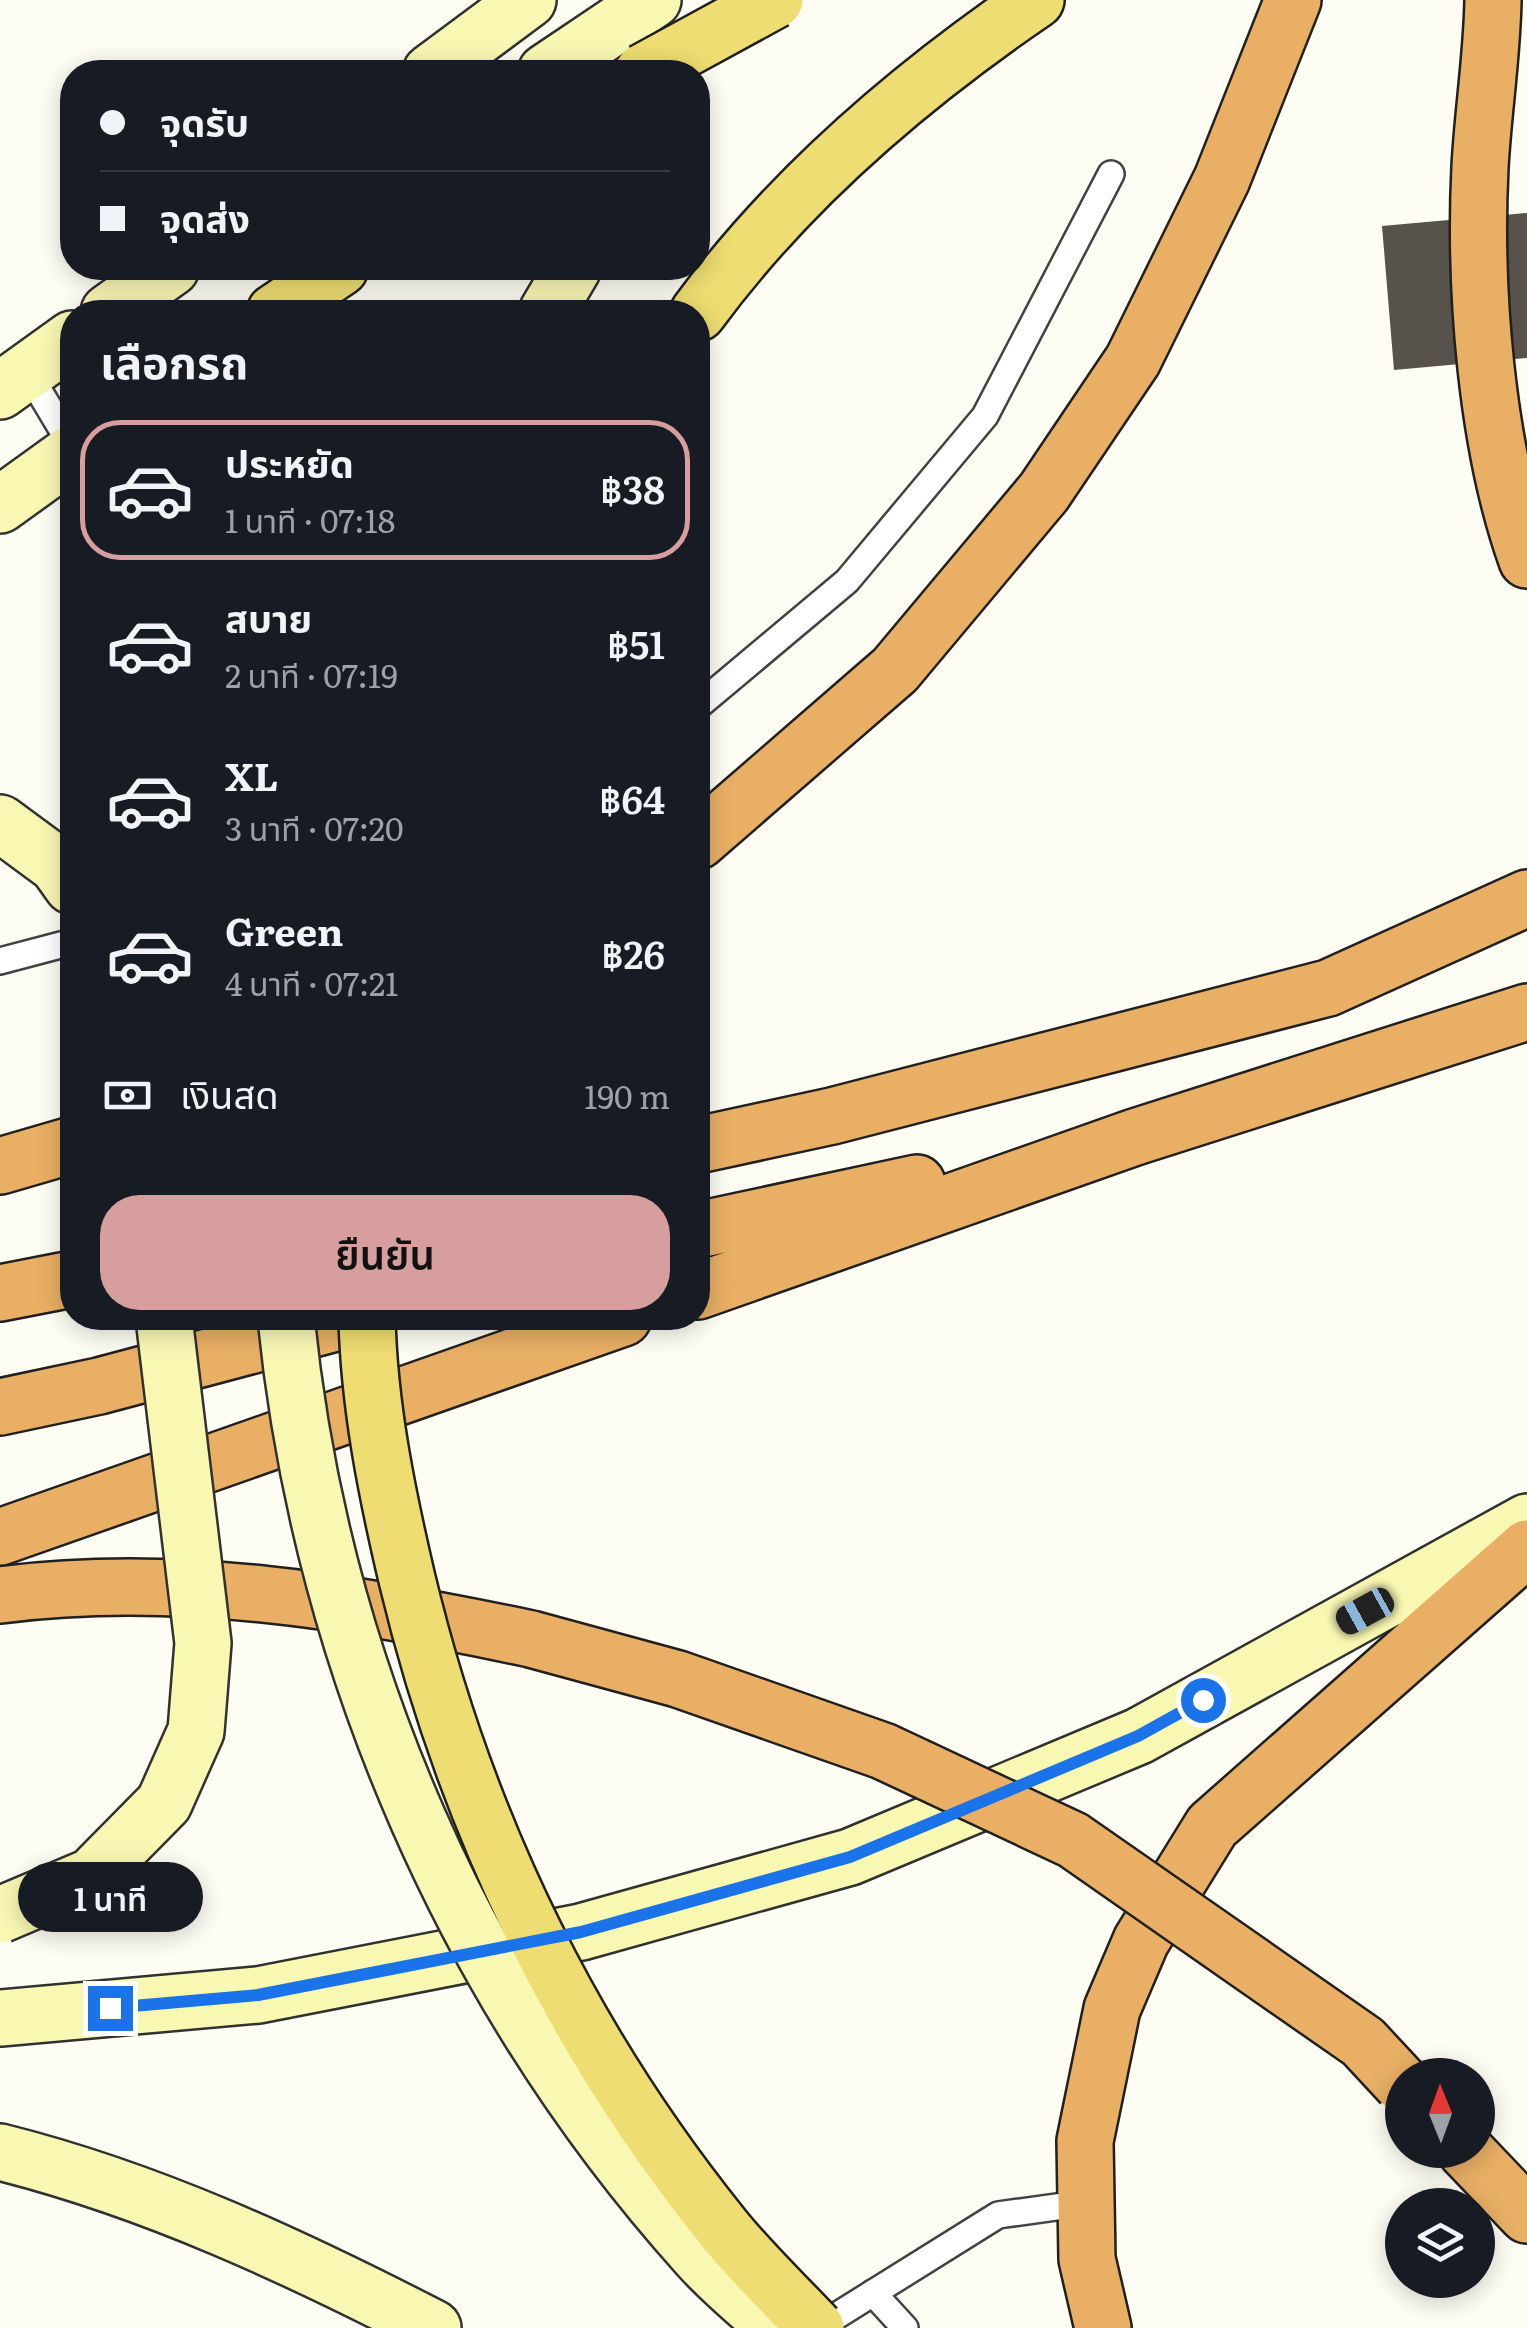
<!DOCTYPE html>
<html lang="th">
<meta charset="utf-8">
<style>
body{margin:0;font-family:Literata,"Noto Sans Thai",serif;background:#20242c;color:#f1f3f6;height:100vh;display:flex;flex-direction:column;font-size:38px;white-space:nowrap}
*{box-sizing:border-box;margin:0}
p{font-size:32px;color:#9ea1a6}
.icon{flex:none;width:55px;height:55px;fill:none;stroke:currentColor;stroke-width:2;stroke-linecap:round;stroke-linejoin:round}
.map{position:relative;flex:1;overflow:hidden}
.drawer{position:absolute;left:60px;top:300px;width:650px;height:1030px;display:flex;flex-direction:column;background:#171b24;border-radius:40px;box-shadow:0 5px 25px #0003}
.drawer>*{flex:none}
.top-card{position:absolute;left:60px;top:60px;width:650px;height:220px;border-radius:40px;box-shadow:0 5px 25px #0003;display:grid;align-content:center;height:220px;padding:0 40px;background:#171b24}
.needle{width:65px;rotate:359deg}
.buttons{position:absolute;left:1385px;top:2058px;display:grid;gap:20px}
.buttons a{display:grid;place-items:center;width:110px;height:110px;border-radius:50%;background:#171b24;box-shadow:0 5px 25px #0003;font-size:50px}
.end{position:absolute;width:45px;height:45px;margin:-22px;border:12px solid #1a73e8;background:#fff;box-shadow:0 0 0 5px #fff}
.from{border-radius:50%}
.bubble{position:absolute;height:70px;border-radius:35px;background:#171b24;box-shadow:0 5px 25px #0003;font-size:32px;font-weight:600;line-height:70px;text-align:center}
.car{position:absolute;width:30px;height:60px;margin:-30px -15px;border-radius:12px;box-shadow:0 0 8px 2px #0007;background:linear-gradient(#222 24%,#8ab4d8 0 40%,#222 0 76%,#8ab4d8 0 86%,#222 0)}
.top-card b{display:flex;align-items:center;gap:35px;height:95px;font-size:38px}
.top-card b+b{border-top:2px solid #363941}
.top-card i{width:25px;height:25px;background:#f1f3f6}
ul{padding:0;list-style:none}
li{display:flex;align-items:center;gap:30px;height:140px;margin:0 20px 15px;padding:0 20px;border:5px solid transparent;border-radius:40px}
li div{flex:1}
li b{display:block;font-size:38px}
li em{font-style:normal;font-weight:600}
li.active{border-color:#d69f9d}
li>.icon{width:90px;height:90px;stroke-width:1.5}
h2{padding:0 40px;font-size:45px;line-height:120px}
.pay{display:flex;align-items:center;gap:25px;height:110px;padding:0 40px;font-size:38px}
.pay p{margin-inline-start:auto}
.primary-button{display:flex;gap:20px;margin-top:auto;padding:20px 40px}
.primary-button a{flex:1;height:115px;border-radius:40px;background:#d69f9d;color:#111;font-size:40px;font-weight:600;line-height:115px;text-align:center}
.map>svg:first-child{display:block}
.building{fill:#57524c}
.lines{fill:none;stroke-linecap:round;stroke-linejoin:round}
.service-casing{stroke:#424242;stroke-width:30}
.secondary-casing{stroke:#313131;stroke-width:60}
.primary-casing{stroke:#202020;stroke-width:60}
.motorway-casing{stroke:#202020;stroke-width:60}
.service{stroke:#fff;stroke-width:25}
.secondary{stroke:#f9f8b3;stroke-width:55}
.primary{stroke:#eedd72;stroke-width:55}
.motorway{stroke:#e9af65;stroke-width:55}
.secondary-bridge-casing{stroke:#313131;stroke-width:60;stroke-linecap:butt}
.primary-bridge-casing{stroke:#202020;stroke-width:60;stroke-linecap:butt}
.motorway-bridge-casing{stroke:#202020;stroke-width:60;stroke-linecap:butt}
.secondary-bridge{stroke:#f9f8b3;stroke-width:55}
.primary-bridge{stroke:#eedd72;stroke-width:55}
.motorway-bridge{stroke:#e9af65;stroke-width:55}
.route{stroke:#1a73e8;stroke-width:12}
</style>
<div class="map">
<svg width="1527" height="2328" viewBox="0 0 1527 2328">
<rect width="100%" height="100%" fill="#fefdf3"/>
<!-- building -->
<polygon class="building" points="1527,213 1527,358 1394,370 1382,226"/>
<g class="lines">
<defs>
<g id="service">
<polyline points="27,371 72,446"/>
<polyline points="698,706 847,581 985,416 1111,174"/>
<polyline points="0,961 72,942"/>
<polyline points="873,2293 905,2328"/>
<polyline points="817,2328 998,2215 1085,2203"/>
</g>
<g id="secondary">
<polyline points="431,72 528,0"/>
<polyline points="546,72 653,0"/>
<polyline points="109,312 171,268"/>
<polyline points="547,312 573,268"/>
<polyline points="0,391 72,339"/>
<polyline points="0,505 72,453"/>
<polyline points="0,823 57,865 72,886"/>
<polyline points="0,2018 258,1995 581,1932 850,1857 1139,1736 1527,1522"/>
<path d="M0 2152C152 2190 295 2257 433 2328"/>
</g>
<g id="primary">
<polyline points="275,312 340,268"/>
<path d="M698 313C789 189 910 86 1036 0"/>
</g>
<g id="motorway">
<path d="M1493 0C1492 57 1483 111 1480 167 1474 289 1486 446 1527 560"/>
<polyline points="698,841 895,670 1044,492 1133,360 1222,179 1293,0"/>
<polyline points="698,1145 832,1116 1328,988 1527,898"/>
<polyline points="0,1166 72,1145"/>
<polyline points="698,1230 917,1183"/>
<polyline points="698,1291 1135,1137 1527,1012"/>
<polyline points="0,1293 72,1279"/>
<polyline points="0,1407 99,1386 354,1318"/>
<polyline points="0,1537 623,1318"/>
<path d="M0 1595C178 1572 357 1602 531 1639"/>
<polyline points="1465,2150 1527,2215"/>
<polyline points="1103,2328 1087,2259 1085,2141 1112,2009 1141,1941 1212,1826 1527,1548"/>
</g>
</defs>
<!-- service casing -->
<use href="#service" class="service-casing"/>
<!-- secondary casing -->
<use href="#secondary" class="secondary-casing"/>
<!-- primary casing -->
<use href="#primary" class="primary-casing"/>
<!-- motorway casing -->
<use href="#motorway" class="motorway-casing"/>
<!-- service -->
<use href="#service" class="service"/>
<!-- secondary -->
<use href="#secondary" class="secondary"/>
<!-- primary -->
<use href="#primary" class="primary"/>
<!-- motorway -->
<use href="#motorway" class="motorway"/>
<defs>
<g id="secondary-bridge">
<path d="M286 1318C321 1664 466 1997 699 2256 722 2282 751 2305 776 2328"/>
<polyline points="0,1915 92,1876 164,1803 196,1731 203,1643 164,1318"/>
</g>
<g id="primary-bridge">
<polyline points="643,72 775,0"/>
<path d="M367 1318C369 1406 387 1494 407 1579 464 1817 569 2037 723 2228 751 2263 785 2295 816 2328"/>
</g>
<polyline id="motorway-bridge" points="531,1639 678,1679 883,1751 1073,1840 1363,2042 1402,2084"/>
</defs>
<!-- secondary-bridge casing -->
<use href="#secondary-bridge" class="secondary-bridge-casing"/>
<!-- primary-bridge casing -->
<use href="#primary-bridge" class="primary-bridge-casing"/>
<!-- motorway-bridge casing -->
<use href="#motorway-bridge" class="motorway-bridge-casing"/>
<!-- secondary-bridge -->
<use href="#secondary-bridge" class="secondary-bridge"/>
<!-- primary-bridge -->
<use href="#primary-bridge" class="primary-bridge"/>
<!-- motorway-bridge -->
<use href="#motorway-bridge" class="motorway-bridge"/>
</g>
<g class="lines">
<!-- route -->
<polyline class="route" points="110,2008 258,1995 581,1932 850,1857 1138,1736 1203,1700"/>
</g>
</svg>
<div class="buttons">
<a><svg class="needle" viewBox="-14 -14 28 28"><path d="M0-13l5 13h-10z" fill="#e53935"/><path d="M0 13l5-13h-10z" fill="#9ea1a6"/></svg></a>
<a><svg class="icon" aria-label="layers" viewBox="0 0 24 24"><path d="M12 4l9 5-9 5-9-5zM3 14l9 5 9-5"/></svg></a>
</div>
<i class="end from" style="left:1203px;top:1700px"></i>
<i class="end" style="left:110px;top:2008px"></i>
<div class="bubble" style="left:18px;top:1862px;width:185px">1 นาที</div>
<i class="car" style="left:1365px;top:1611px;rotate:241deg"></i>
<div class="top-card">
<b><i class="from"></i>จุดรับ</b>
<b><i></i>จุดส่ง</b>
</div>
<section class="drawer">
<h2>เลือกรถ</h2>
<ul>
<li class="active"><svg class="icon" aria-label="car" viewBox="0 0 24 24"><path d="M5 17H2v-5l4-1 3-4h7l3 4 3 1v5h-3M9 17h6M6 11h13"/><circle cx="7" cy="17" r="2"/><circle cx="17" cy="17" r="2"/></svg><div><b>ประหยัด</b><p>1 นาที · 07:18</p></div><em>฿38</em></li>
<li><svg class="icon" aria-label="car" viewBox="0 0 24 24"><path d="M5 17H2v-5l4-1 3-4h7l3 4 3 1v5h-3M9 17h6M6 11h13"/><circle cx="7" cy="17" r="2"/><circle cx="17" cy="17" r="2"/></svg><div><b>สบาย</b><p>2 นาที · 07:19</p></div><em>฿51</em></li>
<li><svg class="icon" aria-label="car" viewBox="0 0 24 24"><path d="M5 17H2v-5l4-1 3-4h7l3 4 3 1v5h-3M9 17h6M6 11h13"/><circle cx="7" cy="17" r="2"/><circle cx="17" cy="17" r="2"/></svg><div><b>XL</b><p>3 นาที · 07:20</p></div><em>฿64</em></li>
<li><svg class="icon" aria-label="car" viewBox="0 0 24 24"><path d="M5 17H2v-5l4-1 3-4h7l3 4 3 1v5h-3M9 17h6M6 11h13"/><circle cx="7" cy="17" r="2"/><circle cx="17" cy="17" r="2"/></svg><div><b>Green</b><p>4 นาที · 07:21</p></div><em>฿26</em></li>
</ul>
<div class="pay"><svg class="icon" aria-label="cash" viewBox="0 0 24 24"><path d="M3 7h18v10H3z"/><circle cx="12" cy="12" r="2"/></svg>เงินสด<p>190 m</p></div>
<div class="primary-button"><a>ยืนยัน</a></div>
</section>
</div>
